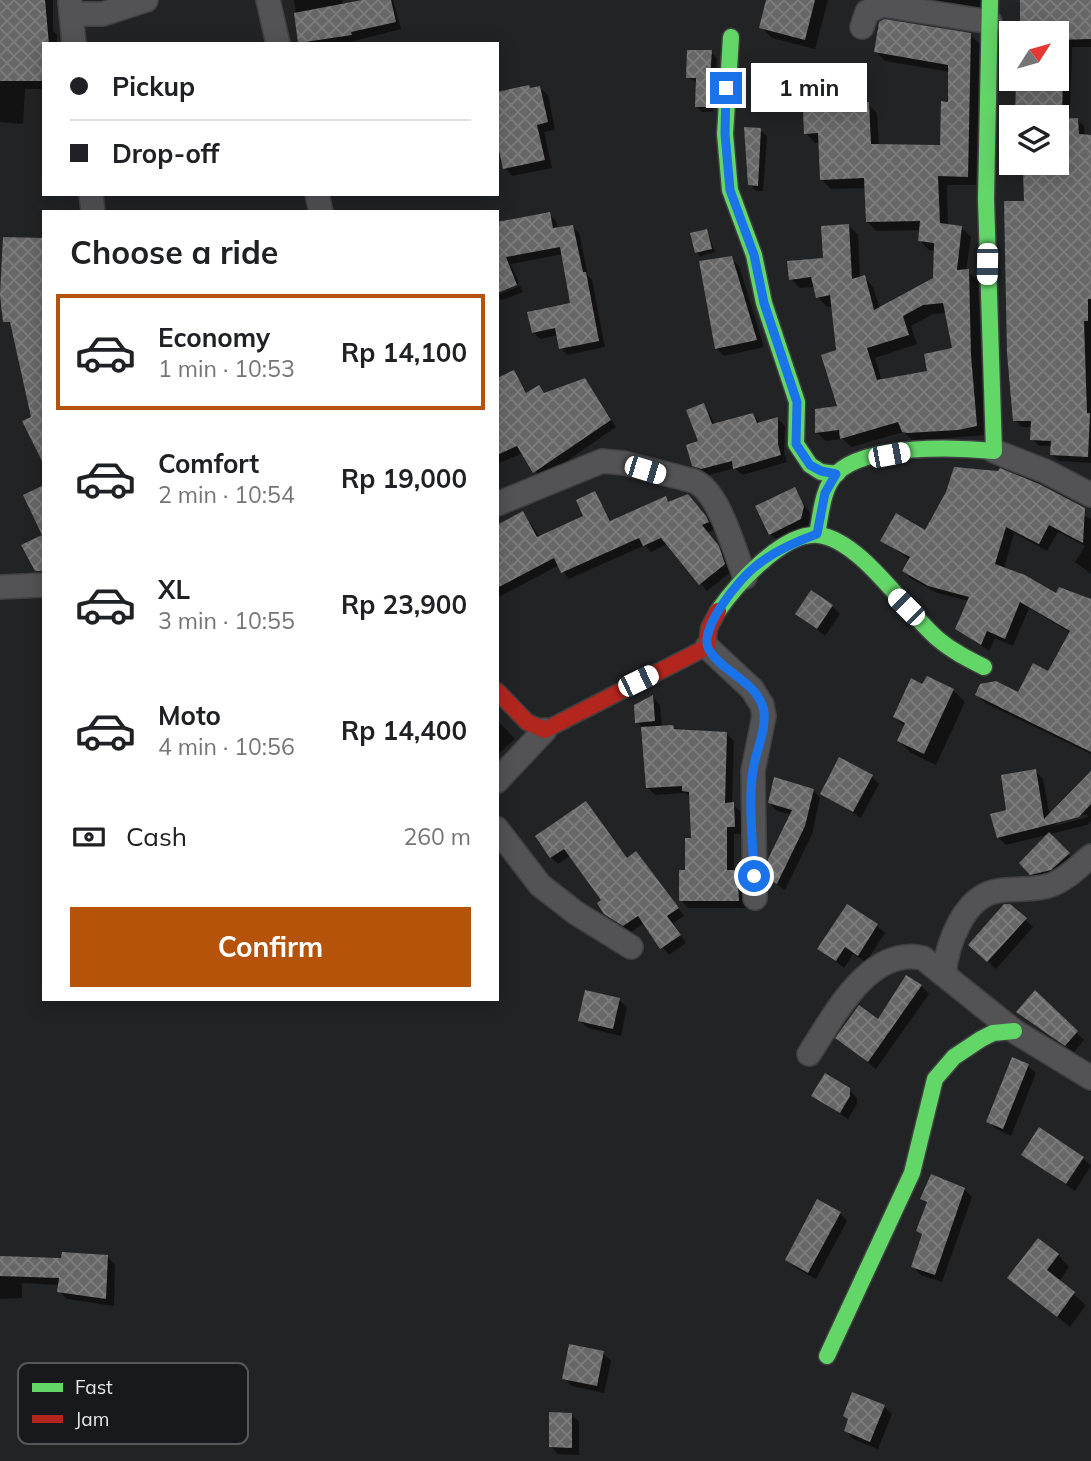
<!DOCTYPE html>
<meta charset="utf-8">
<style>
body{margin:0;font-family:Mulish,sans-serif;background:#f6f6f6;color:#202124;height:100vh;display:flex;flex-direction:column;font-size:26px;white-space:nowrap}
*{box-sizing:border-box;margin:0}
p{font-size:23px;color:#757577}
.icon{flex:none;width:38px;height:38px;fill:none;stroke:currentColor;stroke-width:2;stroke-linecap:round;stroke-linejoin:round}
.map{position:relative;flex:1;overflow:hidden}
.panel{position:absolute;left:42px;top:210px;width:457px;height:791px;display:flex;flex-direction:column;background:#fff;border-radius:0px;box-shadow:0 4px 18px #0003}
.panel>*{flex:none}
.top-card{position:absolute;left:42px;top:42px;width:457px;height:154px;border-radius:0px;box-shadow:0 4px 18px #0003;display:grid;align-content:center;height:154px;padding:0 28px;background:#fff}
.needle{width:46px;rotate:53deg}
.tools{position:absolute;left:999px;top:21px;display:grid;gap:14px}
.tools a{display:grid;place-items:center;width:70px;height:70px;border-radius:0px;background:#fff;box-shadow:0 4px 18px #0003;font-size:35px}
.end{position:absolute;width:32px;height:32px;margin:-16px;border:9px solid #1a73e8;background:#fff;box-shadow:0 0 0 4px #fff}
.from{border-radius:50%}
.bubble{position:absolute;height:49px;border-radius:0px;background:#fff;box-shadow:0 4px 18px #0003;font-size:23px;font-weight:700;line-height:49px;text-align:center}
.car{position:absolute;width:21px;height:42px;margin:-21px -10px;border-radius:9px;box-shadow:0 0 5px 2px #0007;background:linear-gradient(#fff 24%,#345 0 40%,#fff 0 76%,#345 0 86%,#fff 0)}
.top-card b{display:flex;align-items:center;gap:24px;height:66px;font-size:26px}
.top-card b+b{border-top:2px solid #e0e0e0}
.top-card i{width:18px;height:18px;background:#202124}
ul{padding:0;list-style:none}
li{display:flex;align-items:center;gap:21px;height:116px;margin:0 14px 10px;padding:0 14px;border:4px solid transparent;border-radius:0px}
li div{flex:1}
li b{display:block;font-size:26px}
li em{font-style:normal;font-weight:700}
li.on{border-color:#b45309}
li>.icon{width:63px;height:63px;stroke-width:1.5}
h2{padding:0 28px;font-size:32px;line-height:84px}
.pay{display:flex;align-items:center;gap:18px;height:77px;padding:0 28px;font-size:26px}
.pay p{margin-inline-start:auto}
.cta{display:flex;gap:14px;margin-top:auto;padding:14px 28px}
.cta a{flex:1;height:80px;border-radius:0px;background:#b45309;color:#fff;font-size:28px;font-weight:700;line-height:80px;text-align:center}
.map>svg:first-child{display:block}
.shadow{fill:#0007;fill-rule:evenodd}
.building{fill:url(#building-cross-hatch);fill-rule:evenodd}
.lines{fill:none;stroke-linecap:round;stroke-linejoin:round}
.street-casing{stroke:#404042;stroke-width:26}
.fast-casing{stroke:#404042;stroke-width:19}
.jam-casing{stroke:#404042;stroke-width:19}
.street{stroke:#535355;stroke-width:23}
.fast{stroke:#63d668;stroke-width:16}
.jam{stroke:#b3261e;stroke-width:16}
.route{stroke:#1a73e8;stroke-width:9}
.key{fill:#18191d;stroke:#56575a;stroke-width:2}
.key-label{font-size:19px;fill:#e7e7ea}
</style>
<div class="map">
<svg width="1091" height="1461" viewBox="0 0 1091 1461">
<defs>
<pattern id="building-cross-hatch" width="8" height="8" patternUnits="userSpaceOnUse" patternTransform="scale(1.75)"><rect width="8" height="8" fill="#676767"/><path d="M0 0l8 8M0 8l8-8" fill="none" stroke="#7d7d7d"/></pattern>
</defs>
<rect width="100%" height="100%" fill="#222325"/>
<!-- shadow -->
<g class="shadow">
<polygon points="0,0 53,0 53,31 57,35 57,44 44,44 44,89 25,89 23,124 0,122"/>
<polygon points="294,0 342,0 343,5 393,0 401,29 342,44 301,44"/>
<polygon points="768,0 828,0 815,49 772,38 761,27"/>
<polygon points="885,0 985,0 982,14"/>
<polygon points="1021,0 1091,0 1091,47 1072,47 1070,109 1026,107 1018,99 1018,79 1057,79 1057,33 1022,33"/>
<path d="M970 35 980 44 976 185H947L948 226 961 228 971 237 966 271 978 280 985 435 913 441 904 432 851 447 843 439 826 441 816 432 840 408 832 306 827 307 818 297 815 287 800 288 791 279 825 259 849 226 858 235 860 278 864 277 873 287 880 309 935 279V251L929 250 920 241 921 230 877 231 867 222 866 188 831 189 822 180 820 142 815 143 806 133 850 84 860 94V104H868L877 113 879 146 942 147 949 103 950 72 885 61 876 52ZM946 313 954 350 929 372 882 381 875 358 917 344 911 326 933 314Z"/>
<polygon points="711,52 717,58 713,112 702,112 696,106 697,83 687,77"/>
<polygon points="540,88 548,95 555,130 544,132 552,168 512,176 505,168 497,93"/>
<polygon points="1057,119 1077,119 1084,126 1085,136 1091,137 1091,463 1059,461 1052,455 1052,446 1039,446 1032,439 1033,427 1022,427 1015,420 1026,203 1035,163 1057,163"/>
<polygon points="760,130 767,136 763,191 756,191 750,184"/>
<polygon points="549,214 556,221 558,229 572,227 579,233 588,276 592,280 605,347 567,355 561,348 558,335 540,339 533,332 572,304 563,254 511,264 519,283 497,291 497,226"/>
<polygon points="707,231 715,252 700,256 696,252"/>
<polygon points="731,258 739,266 764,347 724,356 716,348"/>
<polygon points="520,286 523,292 502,300 497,295"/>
<polygon points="514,372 528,394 539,387 546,394 585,380 616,427 541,479 523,453 497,464 497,380"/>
<polygon points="704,405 716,425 753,414 761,424 778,419 785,426 784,452 787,462 742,475 735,468 709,475 701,473 694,465"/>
<polygon points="794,489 811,515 808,527 778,541 770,534"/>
<polygon points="595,493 612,522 665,499 670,503 695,503 713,525 715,529 707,533 725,555 731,572 707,591 668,544 651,552 645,545 569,579 559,565 497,598 497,527 523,513 540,537 585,516"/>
<polygon points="1076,511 1091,519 1091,574 1075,562 1085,546 1058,532 1047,551 1014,533 1004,569 1056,596 1091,601 1091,754 985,703 977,695 1019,694 1049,673 1071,633 1029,608 1013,646 995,638 989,651 957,629 969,601 937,593 912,579 904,571 910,560 883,540"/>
<polygon points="832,606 840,614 825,636 797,614"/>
<polygon points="923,686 953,690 965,702 936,765 911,753 899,741 905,727 895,717"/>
<polygon points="653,697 660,705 662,727 726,733 734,741 732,804 741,812 742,834 734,834 734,872 744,880 746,908 688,908 681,900 693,840 691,798 686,793 655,795 648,788 643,728 637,722"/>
<polygon points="497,720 515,739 497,755"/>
<path d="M1035 771 1043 779 1050 817 1091 774V821L1087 825 1006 845 998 837 1008 811ZM1087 814 1088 817 1054 826 1059 821Z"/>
<polygon points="872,777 879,784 861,818 822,793"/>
<polygon points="813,790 820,798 812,834 785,890 770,879 792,815 777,811 769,803"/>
<polygon points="586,803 628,860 643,861 684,916 673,923 686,943 669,955 644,923 631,932 605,913 604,901 571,855 558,864 551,857"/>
<polygon points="1049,835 1076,862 1040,882 1021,863"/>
<polygon points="1025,920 1033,927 996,969 978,952"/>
<polygon points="877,926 885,933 866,962 853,954 844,968 820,949"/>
<polygon points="921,986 929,994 876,1069 838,1038 879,1022"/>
<polygon points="1035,993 1084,1040 1074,1052 1018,1012"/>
<polygon points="619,1000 627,1007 621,1036 588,1028 580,1021"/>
<polygon points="1028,1066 1036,1073 1011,1136 996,1129 988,1121"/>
<polygon points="849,1090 857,1098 857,1104 848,1119 813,1095"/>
<polygon points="1023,1154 1083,1158 1091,1166 1075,1191"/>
<polygon points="964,1189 972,1197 942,1282 921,1275 913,1267 923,1236 918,1230 928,1205 922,1199"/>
<polygon points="840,1213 847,1221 816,1279 794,1267 787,1260"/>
<polygon points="1058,1255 1069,1267 1059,1282 1086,1305 1070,1327 1009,1278"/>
<polygon points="108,1257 115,1265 114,1306 67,1299 59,1291 60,1285 22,1283 22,1298 0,1299 0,1258"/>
<polygon points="603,1353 611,1361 604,1393 572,1386 564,1378"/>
<polygon points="884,1407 892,1414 878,1449 853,1439 846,1431"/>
<polygon points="571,1414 579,1422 579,1455 558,1454 551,1447"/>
</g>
<!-- building -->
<g class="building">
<polygon points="0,0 45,0 49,44 44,44 44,81 0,81"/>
<polygon points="362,0 391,0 396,22 351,32 352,35 298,43 294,13"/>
<polygon points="766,0 815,0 805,40 759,28"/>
<polygon points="1020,0 1091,0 1091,39 1057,40 1057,33 1020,33"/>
<path d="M884 19 971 33 968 177 938 176 940 223 962 226 957 270 969 269 971 355 977 426 958 430 907 433 902 432 898 422 840 439 839 430 815 433V409L837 406 821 355 836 350 830 295 816 298 811 277 789 280 787 261 823 258 821 226 849 224 852 279 865 275 874 310 933 278 934 243 918 241 920 221 866 222 864 178 820 180 818 133 804 134 802 84 851 82 852 103 869 102 871 144 940 145 941 101 948 102V65L874 52 879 22ZM943 303 952 348 924 354 927 371 877 380 867 348 909 335 903 316 923 305Z"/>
<polygon points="687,50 712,50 708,107 695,107 696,78 686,78"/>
<polygon points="1016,79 1063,79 1062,117 1015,117"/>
<polygon points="529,85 530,88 540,86 548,122 537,125 545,160 503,169 497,141 497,92"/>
<polygon points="1078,118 1079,134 1091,135 1091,299 1088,299 1088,321 1084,321 1087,413 1090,413 1088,457 1050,455 1051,441 1030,440 1031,421 1013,421 1007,354 1004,201 1024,201 1023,170 1057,169 1057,119"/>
<polygon points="744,127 761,128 758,186 748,185"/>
<polygon points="550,212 553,228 573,225 583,272 586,272 599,341 559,349 555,328 532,333 527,312 570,303 560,247 506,257 517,285 497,293 497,222"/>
<polygon points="707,229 712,249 695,253 690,233"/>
<polygon points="3,237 44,238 44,465 22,421 31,417 10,322 3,322 0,295"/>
<polygon points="732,256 757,340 715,349 699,261"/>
<polygon points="514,370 526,393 539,385 544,393 585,378 611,420 533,473 517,446 497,455 497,378"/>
<polygon points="704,403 712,424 753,413 757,423 778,417 778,444 781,455 733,469 732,461 701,469 692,466 686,445 698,441 686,410"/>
<polygon points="954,467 998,471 1000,468 1039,484 1085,508 1083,543 1049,525 1039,544 1006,527 995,564 1025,575 1056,593 1059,587 1091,599 1091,752 975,695 980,684 996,681 1018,692 1033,663 1048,671 1070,631 1020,602 1005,639 987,631 981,645 955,629 969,597 928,586 902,571 910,557 880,541 896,513 925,530 946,492"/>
<polygon points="44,485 44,571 35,571 21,545 42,535 23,495"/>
<polygon points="795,487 804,506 801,519 769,535 755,506"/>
<polygon points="595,491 610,521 666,496 668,502 688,494 706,516 709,522 702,525 719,546 725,564 699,585 661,538 643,546 639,538 561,573 554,558 497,588 497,525 523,511 537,537 583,516 576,500"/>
<polygon points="811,590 833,605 817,629 795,614"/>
<polygon points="927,676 954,689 924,754 897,741 905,723 893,717 911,678 922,684"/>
<polygon points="653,695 655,721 635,723 634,705"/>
<polygon points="673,725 674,729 727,732 725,803 734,802 735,827 727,827 727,870 737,870 739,901 679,901 679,870 685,870 685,838 691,838 689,792 682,791 682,786 646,788 641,727"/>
<polygon points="839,757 873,775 853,812 820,794"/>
<polygon points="1036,769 1044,819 1091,771 1091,804 1079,817 997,838 990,814 1006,810 1001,775"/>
<polygon points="774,777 814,789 805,826 777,884 769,880 768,859 792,810 768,803"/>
<polygon points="586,801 627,858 636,851 679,908 667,916 681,935 660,949 638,916 623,926 604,914 597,903 601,900 564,849 550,858 535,836"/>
<polygon points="1049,832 1070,853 1051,870 1030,875 1019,863"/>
<polygon points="847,904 878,924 858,956 845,947 836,961 817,949"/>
<polygon points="1004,904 1010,904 1027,918 987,962 968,945"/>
<polygon points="906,975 922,985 868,1062 835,1038 859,1005 878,1019"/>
<polygon points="585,990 620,998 613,1029 578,1021"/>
<polygon points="1035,990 1078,1031 1065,1046 1016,1012"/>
<polygon points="1012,1057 1029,1064 1003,1129 986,1122"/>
<polygon points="825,1073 850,1088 850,1096 840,1113 811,1096"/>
<polygon points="1039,1127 1084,1157 1066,1184 1021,1155"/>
<polygon points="931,1174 965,1188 935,1275 911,1267 922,1234 916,1231 927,1202 920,1199"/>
<polygon points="817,1199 841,1212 808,1273 785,1260"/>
<polygon points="1038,1238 1059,1254 1047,1270 1075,1292 1057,1317 1007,1278"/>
<polygon points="62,1252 108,1255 106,1299 57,1292 59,1278 0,1276 0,1256 61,1258"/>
<polygon points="569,1344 604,1351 597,1386 562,1379"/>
<polygon points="852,1392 885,1405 870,1442 844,1431 848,1419 843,1416"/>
<polygon points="549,1412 572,1413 572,1448 549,1447"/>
</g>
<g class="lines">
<defs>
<g id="street">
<polyline points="268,0 278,44"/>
<polyline points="70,2 74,44"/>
<polyline points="71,14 103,14 146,0"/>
<polyline points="862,27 867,12 882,5 990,22"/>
<polyline points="91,194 93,212"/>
<polyline points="317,194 321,212"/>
<polyline points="994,451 1045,471 1091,495"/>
<path d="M497 504 602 461 624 463 694 481C720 492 734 551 745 577"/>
<polyline points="0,587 44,585"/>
<polyline points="707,647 752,689 762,705 764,716 753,771 755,898"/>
<polyline points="497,781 545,730"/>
<polyline points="497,829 540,885 576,913 631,947"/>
<path d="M944 974C947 945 963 897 997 891 1014 888 1034 891 1051 885 1067 879 1079 866 1091 856"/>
<path d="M809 1054C834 1016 869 946 923 958L1014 1031 1091 1078"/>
</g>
<g id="fast">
<polyline points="731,37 725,134 730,190 754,255 764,303 797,402 796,444 810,465 821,472 837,474"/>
<path d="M817 534C821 515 822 488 837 473 867 444 955 447 994 451L986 199 990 0"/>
<path d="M718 611C736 585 783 532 818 535 860 539 906 612 938 639 952 651 968 659 984 667"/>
<polyline points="827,1356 912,1173 935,1079 954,1057 981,1039 993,1033 1014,1031"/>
</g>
<polyline id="jam" points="497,691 527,722 545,730 707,647 709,628 718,611"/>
</defs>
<!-- street casing -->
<use href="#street" class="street-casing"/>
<!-- fast casing -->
<use href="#fast" class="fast-casing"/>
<!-- jam casing -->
<use href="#jam" class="jam-casing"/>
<!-- street -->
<use href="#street" class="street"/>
<!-- fast -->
<use href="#fast" class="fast"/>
<!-- jam -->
<use href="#jam" class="jam"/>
</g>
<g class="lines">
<!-- route -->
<path class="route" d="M726 88 725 134 730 190 754 255 764 303 797 402 796 444 810 465 821 471 836 474 825 493 817 534C795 542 774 551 756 566 740 578 697 630 709 650 724 674 759 682 764 712 766 731 756 751 753 770 748 804 753 841 754 876"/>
</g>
<!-- legend -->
<rect x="18" y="1363" width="230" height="81" rx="10" class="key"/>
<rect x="32" y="1383" width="31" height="9" fill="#63d668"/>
<rect x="32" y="1415" width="31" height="8" fill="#b3261e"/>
<g class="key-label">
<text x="75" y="1394">Fast</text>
<text x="75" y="1426">Jam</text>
</g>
</svg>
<div class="tools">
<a><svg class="needle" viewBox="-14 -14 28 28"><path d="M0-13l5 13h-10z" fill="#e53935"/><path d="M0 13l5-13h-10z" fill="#757577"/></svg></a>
<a><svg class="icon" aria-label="layers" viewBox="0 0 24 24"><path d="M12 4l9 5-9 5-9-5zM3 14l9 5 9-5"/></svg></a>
</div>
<i class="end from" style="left:754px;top:876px"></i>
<i class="end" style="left:726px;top:88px"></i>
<div class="bubble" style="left:751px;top:63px;width:116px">1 min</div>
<i class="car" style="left:987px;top:264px;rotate:181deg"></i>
<i class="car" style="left:889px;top:455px;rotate:79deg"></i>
<i class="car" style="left:645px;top:470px;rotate:107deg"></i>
<i class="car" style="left:906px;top:607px;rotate:315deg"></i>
<i class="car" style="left:638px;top:681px;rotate:64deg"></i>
<div class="top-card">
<b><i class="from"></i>Pickup</b>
<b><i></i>Drop-off</b>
</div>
<section class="panel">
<h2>Choose a ride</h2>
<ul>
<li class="on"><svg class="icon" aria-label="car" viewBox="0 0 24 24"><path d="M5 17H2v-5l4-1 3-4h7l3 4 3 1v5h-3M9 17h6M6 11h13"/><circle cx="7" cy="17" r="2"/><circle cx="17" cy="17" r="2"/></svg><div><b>Economy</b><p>1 min · 10:53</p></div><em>Rp 14,100</em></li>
<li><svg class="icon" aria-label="car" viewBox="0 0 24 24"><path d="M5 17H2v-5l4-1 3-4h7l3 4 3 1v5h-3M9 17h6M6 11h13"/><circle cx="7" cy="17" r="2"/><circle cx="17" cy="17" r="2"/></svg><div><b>Comfort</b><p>2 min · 10:54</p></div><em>Rp 19,000</em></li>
<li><svg class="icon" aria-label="car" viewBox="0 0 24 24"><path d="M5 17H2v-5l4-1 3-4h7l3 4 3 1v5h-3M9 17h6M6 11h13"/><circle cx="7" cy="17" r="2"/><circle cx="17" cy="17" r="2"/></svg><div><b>XL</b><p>3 min · 10:55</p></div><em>Rp 23,900</em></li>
<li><svg class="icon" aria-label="car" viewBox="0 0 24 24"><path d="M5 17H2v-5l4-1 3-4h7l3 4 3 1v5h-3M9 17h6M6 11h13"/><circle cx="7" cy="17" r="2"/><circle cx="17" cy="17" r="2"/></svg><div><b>Moto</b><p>4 min · 10:56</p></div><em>Rp 14,400</em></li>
</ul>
<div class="pay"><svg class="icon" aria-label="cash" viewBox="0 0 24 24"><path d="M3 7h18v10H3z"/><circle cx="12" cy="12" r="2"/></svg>Cash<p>260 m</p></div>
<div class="cta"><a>Confirm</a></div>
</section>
</div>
